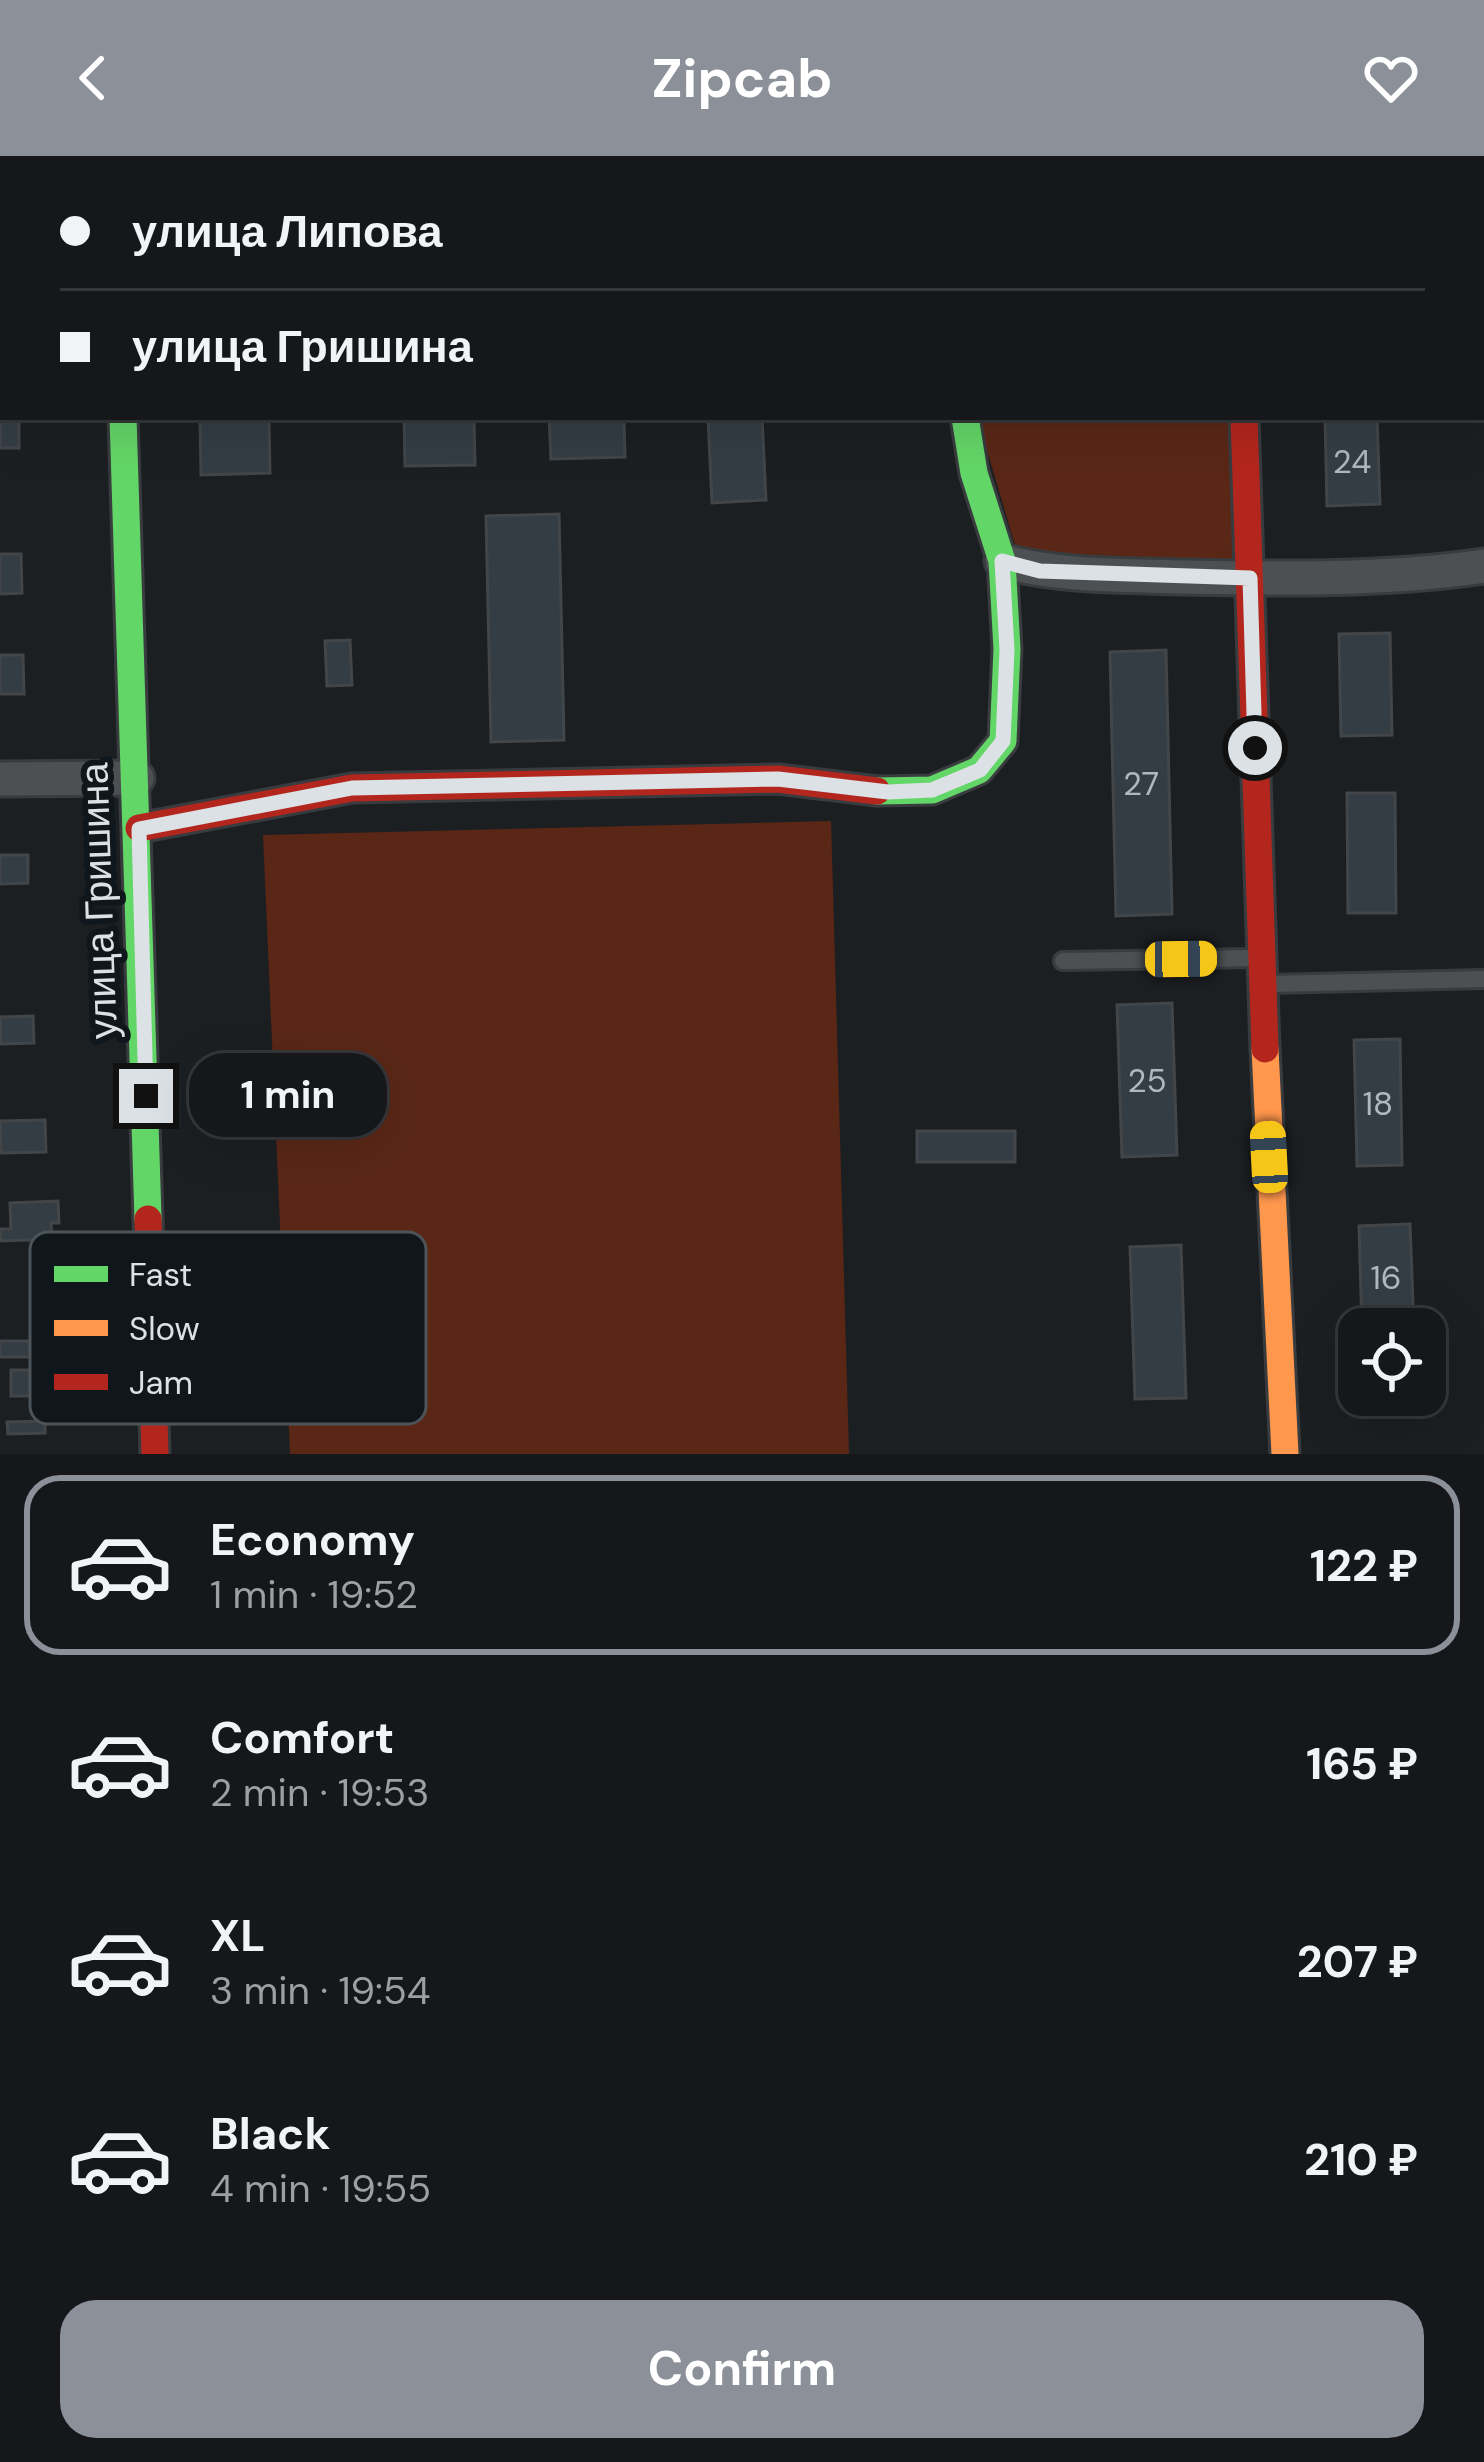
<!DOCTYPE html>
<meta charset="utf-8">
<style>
body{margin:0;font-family:"DM Sans",sans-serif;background:#1e2023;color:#f1f3f6;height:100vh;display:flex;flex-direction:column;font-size:45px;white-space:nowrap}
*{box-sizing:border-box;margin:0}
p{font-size:39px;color:#9d9fa2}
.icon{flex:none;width:66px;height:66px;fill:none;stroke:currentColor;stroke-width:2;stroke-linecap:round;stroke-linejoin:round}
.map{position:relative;height:1298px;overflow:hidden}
.drawer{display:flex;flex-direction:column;background:#15171a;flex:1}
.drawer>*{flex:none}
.hud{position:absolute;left:0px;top:0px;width:1485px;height:264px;box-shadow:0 12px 48px #0002,0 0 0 3px #343639;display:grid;align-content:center;height:264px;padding:0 60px;background:#15171a}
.tools{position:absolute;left:1338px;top:1152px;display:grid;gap:24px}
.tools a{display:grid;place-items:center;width:108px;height:108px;border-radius:24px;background:#15171a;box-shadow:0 12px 48px #0002,0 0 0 3px #343639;font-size:60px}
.end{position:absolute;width:54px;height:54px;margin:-27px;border:15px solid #dbe1e5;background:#111;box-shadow:0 0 0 6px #111}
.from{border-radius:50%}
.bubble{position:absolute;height:84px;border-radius:36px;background:#15171a;box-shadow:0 12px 48px #0002,0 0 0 3px #343639;font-size:39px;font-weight:700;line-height:84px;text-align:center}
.car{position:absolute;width:36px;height:72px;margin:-36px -18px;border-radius:15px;box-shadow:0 0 9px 3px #0007;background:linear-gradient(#f5c518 24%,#345 0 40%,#f5c518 0 76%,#345 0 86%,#f5c518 0)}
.hud b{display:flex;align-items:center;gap:42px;height:114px;font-size:45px}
.hud b+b{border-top:3px solid #343639}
.hud i{width:30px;height:30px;background:#f1f3f6}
ul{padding:21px 0 0;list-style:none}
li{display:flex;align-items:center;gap:36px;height:180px;margin:0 24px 18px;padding:0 36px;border:6px solid transparent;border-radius:36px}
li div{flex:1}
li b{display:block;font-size:45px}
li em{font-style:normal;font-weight:700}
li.active{border-color:#8c9099}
li>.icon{width:108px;height:108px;stroke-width:1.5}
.primary-button{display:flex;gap:24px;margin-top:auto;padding:24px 60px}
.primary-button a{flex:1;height:138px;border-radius:36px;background:#8c9099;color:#fff;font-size:48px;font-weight:700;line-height:138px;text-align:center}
header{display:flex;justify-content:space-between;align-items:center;height:156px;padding:0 60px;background:#8c9099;color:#fff;font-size:54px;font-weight:700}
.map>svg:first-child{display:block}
.green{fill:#5a2716}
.building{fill:#343d44;stroke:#424648;stroke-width:3}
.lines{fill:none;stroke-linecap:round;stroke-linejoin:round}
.lane-casing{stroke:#393c3f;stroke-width:22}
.street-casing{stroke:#393c3f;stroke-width:39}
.fast-casing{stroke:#393c3f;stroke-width:33}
.slow-casing{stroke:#393c3f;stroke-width:33}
.jam-casing{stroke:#393c3f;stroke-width:33}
.lane{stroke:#4c5052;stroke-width:16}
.street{stroke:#4c5052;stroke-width:33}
.fast{stroke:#63d668;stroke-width:27}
.slow{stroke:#ff974d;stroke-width:27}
.jam{stroke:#b3261e;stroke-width:27}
.route{stroke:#dbe1e5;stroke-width:15}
.labels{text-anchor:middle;stroke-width:12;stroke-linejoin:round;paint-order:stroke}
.number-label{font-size:33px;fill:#b1b8bd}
.street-label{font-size:39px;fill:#dbe1e5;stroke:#0f171d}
.key{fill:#0f171d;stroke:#4c5459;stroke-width:3}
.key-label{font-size:33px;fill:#dbe1e5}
</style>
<header><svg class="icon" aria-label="back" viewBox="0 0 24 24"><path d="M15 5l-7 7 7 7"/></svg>Zipcab<svg class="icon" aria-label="heart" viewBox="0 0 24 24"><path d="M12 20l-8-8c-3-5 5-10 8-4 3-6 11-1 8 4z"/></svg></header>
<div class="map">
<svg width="1484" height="1298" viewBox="0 0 1484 1298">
<rect width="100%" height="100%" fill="#1c1f22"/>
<!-- green -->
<g class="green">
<polygon points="977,261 1228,261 1234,403 1050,404 1015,389"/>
<polygon points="831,665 849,1298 290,1298 263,679"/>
</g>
<!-- building -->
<g class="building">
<polygon points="19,261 19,292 0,292 0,262"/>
<polygon points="200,261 269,261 270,317 201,319"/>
<polygon points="404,261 474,261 475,309 405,310"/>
<polygon points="549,261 624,261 625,301 551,303"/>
<polygon points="708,261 762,261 766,344 712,347"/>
<polygon points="1325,261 1377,261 1380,348 1327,350"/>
<polygon points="559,358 564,584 491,586 486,360"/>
<polygon points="0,398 21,398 22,437 0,438"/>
<polygon points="1390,477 1392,579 1341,580 1339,478"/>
<polygon points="350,484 352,529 327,530 325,485"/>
<polygon points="1166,494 1172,758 1116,760 1110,496"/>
<polygon points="0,499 23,499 24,538 0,538"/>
<polygon points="1347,637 1395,637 1396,757 1348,757"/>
<polygon points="0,699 28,699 28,727 0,728"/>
<polygon points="1172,847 1177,999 1122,1001 1117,849"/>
<polygon points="33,860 34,887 1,888 0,861"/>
<polygon points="1400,883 1402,1009 1357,1010 1354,884"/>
<polygon points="45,964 46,996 1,997 0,965"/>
<rect x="917" y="975" width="98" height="31"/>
<polygon points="58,1045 59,1067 51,1067 52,1083 1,1085 0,1073 11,1073 10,1047"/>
<polygon points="1410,1068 1414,1173 1362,1173 1359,1070"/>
<polygon points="1181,1089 1186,1242 1135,1243 1130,1091"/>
<rect x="0" y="1185" width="46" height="16"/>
<rect x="11" y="1214" width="36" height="26"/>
<polygon points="45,1265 45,1277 8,1278 7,1266"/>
</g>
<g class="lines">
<defs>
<g id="lane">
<polyline points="1063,805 1254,802"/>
<polyline points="1268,828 1484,823"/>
</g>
<g id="street">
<polyline points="113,0 113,3"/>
<polyline points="943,0 943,3"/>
<polyline points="1234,0 1234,3"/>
<polyline points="147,3 295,0"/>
<path d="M1002 405C1062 421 1124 419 1186 421 1285 423 1386 424 1484 410"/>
<polyline points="0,623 137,622"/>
</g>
<g id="fast">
<polyline points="123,261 148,1063"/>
<polyline points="877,635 932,634 979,614 1003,585 1007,493 1002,405 974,317 965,261"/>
</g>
<polyline id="slow" points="1265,893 1285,1298"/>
<g id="jam">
<polyline points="1244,261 1265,893"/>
<polyline points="139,672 352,632 778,623 877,635"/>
<polyline points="148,1063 155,1298"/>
</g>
</defs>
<!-- lane casing -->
<use href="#lane" class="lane-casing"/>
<!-- street casing -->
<use href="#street" class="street-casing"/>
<!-- fast casing -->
<use href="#fast" class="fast-casing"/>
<!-- slow casing -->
<use href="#slow" class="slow-casing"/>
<!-- jam casing -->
<use href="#jam" class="jam-casing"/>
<!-- lane -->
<use href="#lane" class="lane"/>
<!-- street -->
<use href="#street" class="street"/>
<!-- fast -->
<use href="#fast" class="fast"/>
<!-- slow -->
<use href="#slow" class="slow"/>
<!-- jam -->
<use href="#jam" class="jam"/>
</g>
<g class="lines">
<!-- route -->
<polyline class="route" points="146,940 139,673 352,632 778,623 888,636 932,634 980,614 1003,585 1007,494 1002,405 1040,415 1250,422 1255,592"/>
</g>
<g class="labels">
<!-- number labels -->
<g class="number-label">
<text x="1352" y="317">24</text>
<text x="1141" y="639">27</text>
<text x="1147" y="936">25</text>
<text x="1378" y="959">18</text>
<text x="1386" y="1133">16</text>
</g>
<!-- street labels -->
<g class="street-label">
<text transform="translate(98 745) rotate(-92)" y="14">улица Гришина</text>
</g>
</g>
<!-- legend -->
<rect x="30" y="1076" width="396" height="192" rx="18" class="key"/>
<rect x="54" y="1110" width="54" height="16" fill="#63d668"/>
<rect x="54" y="1164" width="54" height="16" fill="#ff974d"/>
<rect x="54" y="1218" width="54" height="16" fill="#b3261e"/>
<g class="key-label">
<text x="129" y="1130">Fast</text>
<text x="129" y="1184">Slow</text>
<text x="129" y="1238">Jam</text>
</g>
</svg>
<div class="tools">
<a><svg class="icon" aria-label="locate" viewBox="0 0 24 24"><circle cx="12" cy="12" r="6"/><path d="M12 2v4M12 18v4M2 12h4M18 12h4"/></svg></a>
</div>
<i class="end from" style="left:1255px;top:592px"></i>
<i class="end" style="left:146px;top:940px"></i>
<div class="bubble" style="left:189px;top:897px;width:198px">1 min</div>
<i class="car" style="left:1181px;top:803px;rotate:89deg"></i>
<i class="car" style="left:1269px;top:1001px;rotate:357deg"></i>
<div class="hud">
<b><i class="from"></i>улица Липова</b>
<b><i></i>улица Гришина</b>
</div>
</div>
<section class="drawer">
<ul>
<li class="active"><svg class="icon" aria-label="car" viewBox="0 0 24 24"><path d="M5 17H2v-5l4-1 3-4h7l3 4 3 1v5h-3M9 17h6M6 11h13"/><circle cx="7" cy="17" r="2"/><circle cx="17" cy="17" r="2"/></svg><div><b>Economy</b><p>1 min · 19:52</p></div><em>122 ₽</em></li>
<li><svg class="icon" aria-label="car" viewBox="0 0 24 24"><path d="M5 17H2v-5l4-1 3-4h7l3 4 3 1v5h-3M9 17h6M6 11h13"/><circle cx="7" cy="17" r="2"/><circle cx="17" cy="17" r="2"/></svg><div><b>Comfort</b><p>2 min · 19:53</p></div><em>165 ₽</em></li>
<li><svg class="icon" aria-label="car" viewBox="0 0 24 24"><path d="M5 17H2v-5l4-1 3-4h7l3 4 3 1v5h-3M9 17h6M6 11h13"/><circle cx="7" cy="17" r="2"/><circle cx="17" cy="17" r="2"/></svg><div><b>XL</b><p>3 min · 19:54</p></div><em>207 ₽</em></li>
<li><svg class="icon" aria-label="car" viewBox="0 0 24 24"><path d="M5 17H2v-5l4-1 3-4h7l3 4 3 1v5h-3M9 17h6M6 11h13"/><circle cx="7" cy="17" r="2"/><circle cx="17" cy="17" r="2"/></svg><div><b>Black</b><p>4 min · 19:55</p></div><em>210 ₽</em></li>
</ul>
<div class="primary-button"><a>Confirm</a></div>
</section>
